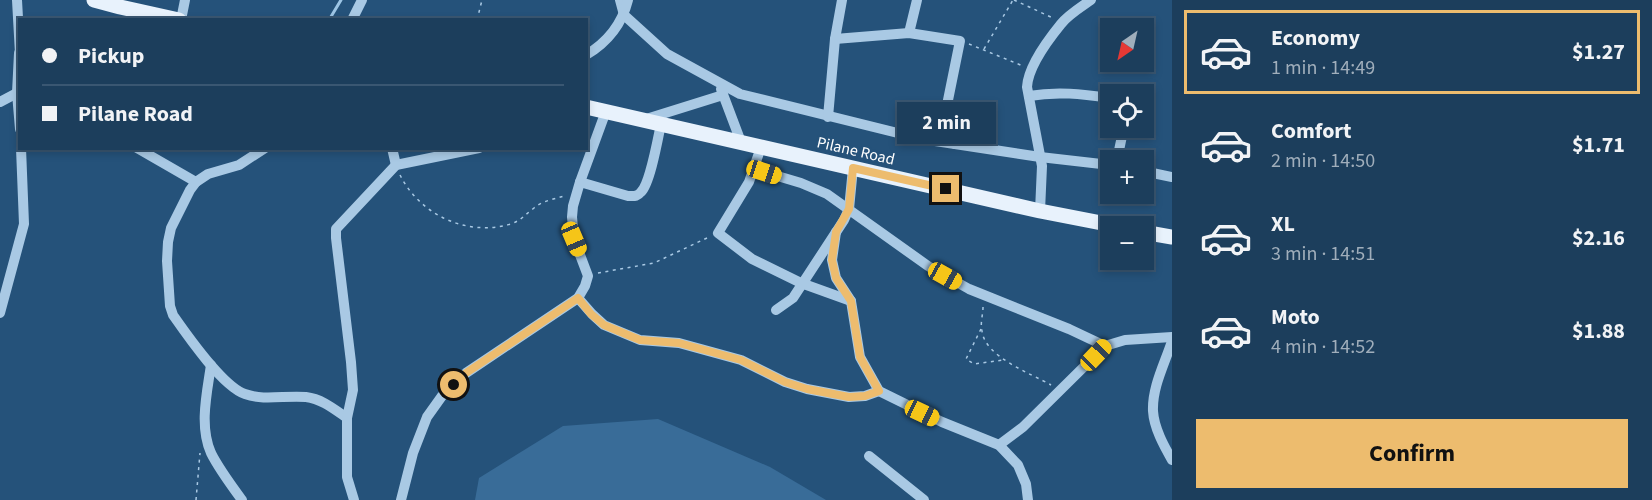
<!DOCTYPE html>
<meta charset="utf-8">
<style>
body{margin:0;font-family:"Source Sans 3",sans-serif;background:#254562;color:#f1f3f6;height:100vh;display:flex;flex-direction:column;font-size:22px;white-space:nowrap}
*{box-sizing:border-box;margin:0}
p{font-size:20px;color:#a0aebb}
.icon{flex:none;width:33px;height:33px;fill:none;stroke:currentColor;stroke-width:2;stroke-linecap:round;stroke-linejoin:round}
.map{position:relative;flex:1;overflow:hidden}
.sheet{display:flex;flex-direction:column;background:#1c3e5c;width:480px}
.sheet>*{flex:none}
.banner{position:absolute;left:18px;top:18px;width:570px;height:132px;border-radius:0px;box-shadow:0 3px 9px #0003,0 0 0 2px #3a5772;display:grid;align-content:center;height:132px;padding:0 24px;background:#1c3e5c}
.needle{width:39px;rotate:214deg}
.fabs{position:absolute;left:1100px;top:18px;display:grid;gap:12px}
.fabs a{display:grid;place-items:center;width:54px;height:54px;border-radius:0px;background:#1c3e5c;box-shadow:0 3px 9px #0003,0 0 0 2px #3a5772;font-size:30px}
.end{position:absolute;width:27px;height:27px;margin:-14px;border:8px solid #edbc6e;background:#111;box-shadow:0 0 0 3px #111}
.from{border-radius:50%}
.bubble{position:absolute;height:42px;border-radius:0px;background:#1c3e5c;box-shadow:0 3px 9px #0003,0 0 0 2px #3a5772;font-size:20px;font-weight:700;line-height:42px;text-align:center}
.car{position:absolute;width:18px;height:36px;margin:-18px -9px;border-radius:8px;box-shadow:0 0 4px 2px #0007;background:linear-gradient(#f5c518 24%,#345 0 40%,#f5c518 0 76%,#345 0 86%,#f5c518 0)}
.banner b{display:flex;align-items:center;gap:21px;height:57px;font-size:22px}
.banner b+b{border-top:2px solid #3a5772}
.banner i{width:15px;height:15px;background:#f1f3f6}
ul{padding:10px 0 0;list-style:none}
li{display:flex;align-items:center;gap:18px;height:84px;margin:0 12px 9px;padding:0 12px;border:3px solid transparent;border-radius:0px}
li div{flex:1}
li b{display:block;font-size:22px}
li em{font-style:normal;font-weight:700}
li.active{border-color:#edbc6e}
li>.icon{width:54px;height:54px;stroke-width:1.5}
.primary-button{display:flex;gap:12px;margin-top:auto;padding:12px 24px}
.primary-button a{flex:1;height:69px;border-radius:0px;background:#edbc6e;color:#111;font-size:24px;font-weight:700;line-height:69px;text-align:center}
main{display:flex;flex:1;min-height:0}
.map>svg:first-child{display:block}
.green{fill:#396c98}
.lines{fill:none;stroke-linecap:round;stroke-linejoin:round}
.stream{stroke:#9dc5e5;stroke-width:3}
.path{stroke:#a9c9e4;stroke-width:1.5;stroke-dasharray:3 4.5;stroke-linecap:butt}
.minor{stroke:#a9c9e4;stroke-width:10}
.major{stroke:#e8f2fc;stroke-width:15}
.route{stroke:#edbc6e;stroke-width:8}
.labels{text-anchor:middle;stroke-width:5;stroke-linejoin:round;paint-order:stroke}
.street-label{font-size:16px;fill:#fff;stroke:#25527a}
</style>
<main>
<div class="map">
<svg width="1172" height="500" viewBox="0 0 1172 500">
<rect width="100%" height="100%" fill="#25527a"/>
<!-- green -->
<polygon class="green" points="658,419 770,467 826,500 475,500 479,478 563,426"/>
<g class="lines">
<!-- stream -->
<polyline class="stream" points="329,20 341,0"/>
<!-- path -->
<g class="path">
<polyline points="1014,0 1053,18"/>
<polyline points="477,20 482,0"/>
<polyline points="969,44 1023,66"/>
<polyline points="984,49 1013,0"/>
<path d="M400 175C420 215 467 237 511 224 520 221 526 214 534 208 542 201 554 199 564 196"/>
<polyline points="598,273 654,263 709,237"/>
<path d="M983 307C983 315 980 323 982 331 985 357 1030 373 1051 385"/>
<polyline points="981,329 966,359 974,364 1003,360"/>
<polyline points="196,500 200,453"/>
</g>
<!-- minor -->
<g class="minor">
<polyline points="17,0 20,54"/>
<polyline points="620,0 624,15 667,54 740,94 922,139 1040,157 1110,165"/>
<polyline points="181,20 185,0"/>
<polyline points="352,20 362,0"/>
<polyline points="909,33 917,0"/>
<polyline points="835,39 909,33 960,41 947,105 955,144"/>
<polyline points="19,53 17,93 20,129"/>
<path d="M586 55C608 42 622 24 628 0"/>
<polyline points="721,89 741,142"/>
<path d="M1029 96C1057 91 1082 94 1110 98"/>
<polyline points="0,102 17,93"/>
<polyline points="828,117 835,39 842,0"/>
<polyline points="643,120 723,95"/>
<polyline points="761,147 749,182 718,233 752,259 801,283 851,301"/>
<polyline points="137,148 196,182"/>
<path d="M265 148 239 165 208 174 196 182 190 190 171 228 168 242 167 261 170 306 173 315C187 335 222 386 245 394 264 401 286 395 306 397 322 399 334 409 347 418"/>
<polyline points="392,148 396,165"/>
<polyline points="1117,160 1122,136 1126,128"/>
<polyline points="754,169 801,183 827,194 928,266 969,289 1069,329 1105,346"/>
<polyline points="1143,171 1172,177"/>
<path d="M580 182 628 196C634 196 637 197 641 192 650 184 658 138 661 124"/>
<path d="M1040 211 1042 166 1027 87C1028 67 1048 40 1061 24 1068 15 1081 7 1091 0"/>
<polyline points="836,232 832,260 836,278 851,301 860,357 879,391 942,422 999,445 1018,465 1026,484 1028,500"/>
<polyline points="578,298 592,314 604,325 640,340 679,343 741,360 785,382 807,389 849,397 865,396 879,391"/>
<polyline points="776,310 793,298 844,220 849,209 853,168"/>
<polyline points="0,313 24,224 21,148"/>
<path d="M1172 341C1165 363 1152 387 1153 411 1154 428 1164 446 1172 460"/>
<path d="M211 365C207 393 199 426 211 453 219 469 231 485 242 500"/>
<polyline points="999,445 1023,427 1105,346 1125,340 1172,337"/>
<polyline points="869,456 924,500"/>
<polyline points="354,500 347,477 347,418 353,390 351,362 336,238 336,229 396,165 479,148"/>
<polyline points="401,500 413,453 427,417 442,396 466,373 578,298 585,286 588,276 574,239 572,217 573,206 580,182 606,111"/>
</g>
<!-- major -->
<g class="major">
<polyline points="94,0 120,7 179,20"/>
<polyline points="586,107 1040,211 1117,226"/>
<polyline points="1143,232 1172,237"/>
</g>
</g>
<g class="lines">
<!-- route -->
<polyline class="route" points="454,385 466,373 578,298 591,314 604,325 640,340 679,343 741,360 785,382 807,389 849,397 865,396 879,391 860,357 851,301 836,278 832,260 836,232 849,209 853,168 946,189"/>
</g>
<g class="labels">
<!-- street labels -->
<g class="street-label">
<text transform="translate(856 150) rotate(13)" y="6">Pilane Road</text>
</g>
</g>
</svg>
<div class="fabs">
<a><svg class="needle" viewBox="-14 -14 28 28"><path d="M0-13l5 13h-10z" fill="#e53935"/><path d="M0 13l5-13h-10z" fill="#a0aebb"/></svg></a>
<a><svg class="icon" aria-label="locate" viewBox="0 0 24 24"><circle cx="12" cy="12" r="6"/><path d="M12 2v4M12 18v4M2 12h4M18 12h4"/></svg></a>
<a>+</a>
<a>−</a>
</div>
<i class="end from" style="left:454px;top:385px"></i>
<i class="end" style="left:946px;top:189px"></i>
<div class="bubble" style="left:897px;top:102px;width:99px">2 min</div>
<i class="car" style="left:764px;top:172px;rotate:108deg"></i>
<i class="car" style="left:574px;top:239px;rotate:157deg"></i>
<i class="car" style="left:945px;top:276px;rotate:119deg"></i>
<i class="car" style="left:1096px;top:355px;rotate:44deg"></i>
<i class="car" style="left:922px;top:413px;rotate:115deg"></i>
<div class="banner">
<b><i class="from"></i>Pickup</b>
<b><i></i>Pilane Road</b>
</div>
</div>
<section class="sheet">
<ul>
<li class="active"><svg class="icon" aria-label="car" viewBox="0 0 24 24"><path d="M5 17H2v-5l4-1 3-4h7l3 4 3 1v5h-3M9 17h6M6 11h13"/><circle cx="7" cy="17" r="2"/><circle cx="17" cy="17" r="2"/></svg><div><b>Economy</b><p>1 min · 14:49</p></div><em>$1.27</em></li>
<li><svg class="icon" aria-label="car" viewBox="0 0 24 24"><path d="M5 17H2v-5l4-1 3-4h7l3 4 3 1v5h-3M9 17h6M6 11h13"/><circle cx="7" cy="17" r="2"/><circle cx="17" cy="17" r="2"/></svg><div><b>Comfort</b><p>2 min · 14:50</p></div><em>$1.71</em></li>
<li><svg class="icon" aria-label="car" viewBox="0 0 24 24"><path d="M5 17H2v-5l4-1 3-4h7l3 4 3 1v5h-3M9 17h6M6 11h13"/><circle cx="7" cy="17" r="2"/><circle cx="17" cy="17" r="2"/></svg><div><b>XL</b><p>3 min · 14:51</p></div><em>$2.16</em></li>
<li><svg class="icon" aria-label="car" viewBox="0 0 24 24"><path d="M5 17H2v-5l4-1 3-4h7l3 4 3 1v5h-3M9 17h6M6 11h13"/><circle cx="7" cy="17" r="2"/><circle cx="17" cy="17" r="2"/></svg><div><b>Moto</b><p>4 min · 14:52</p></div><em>$1.88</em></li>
</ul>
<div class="primary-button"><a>Confirm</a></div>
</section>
</main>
